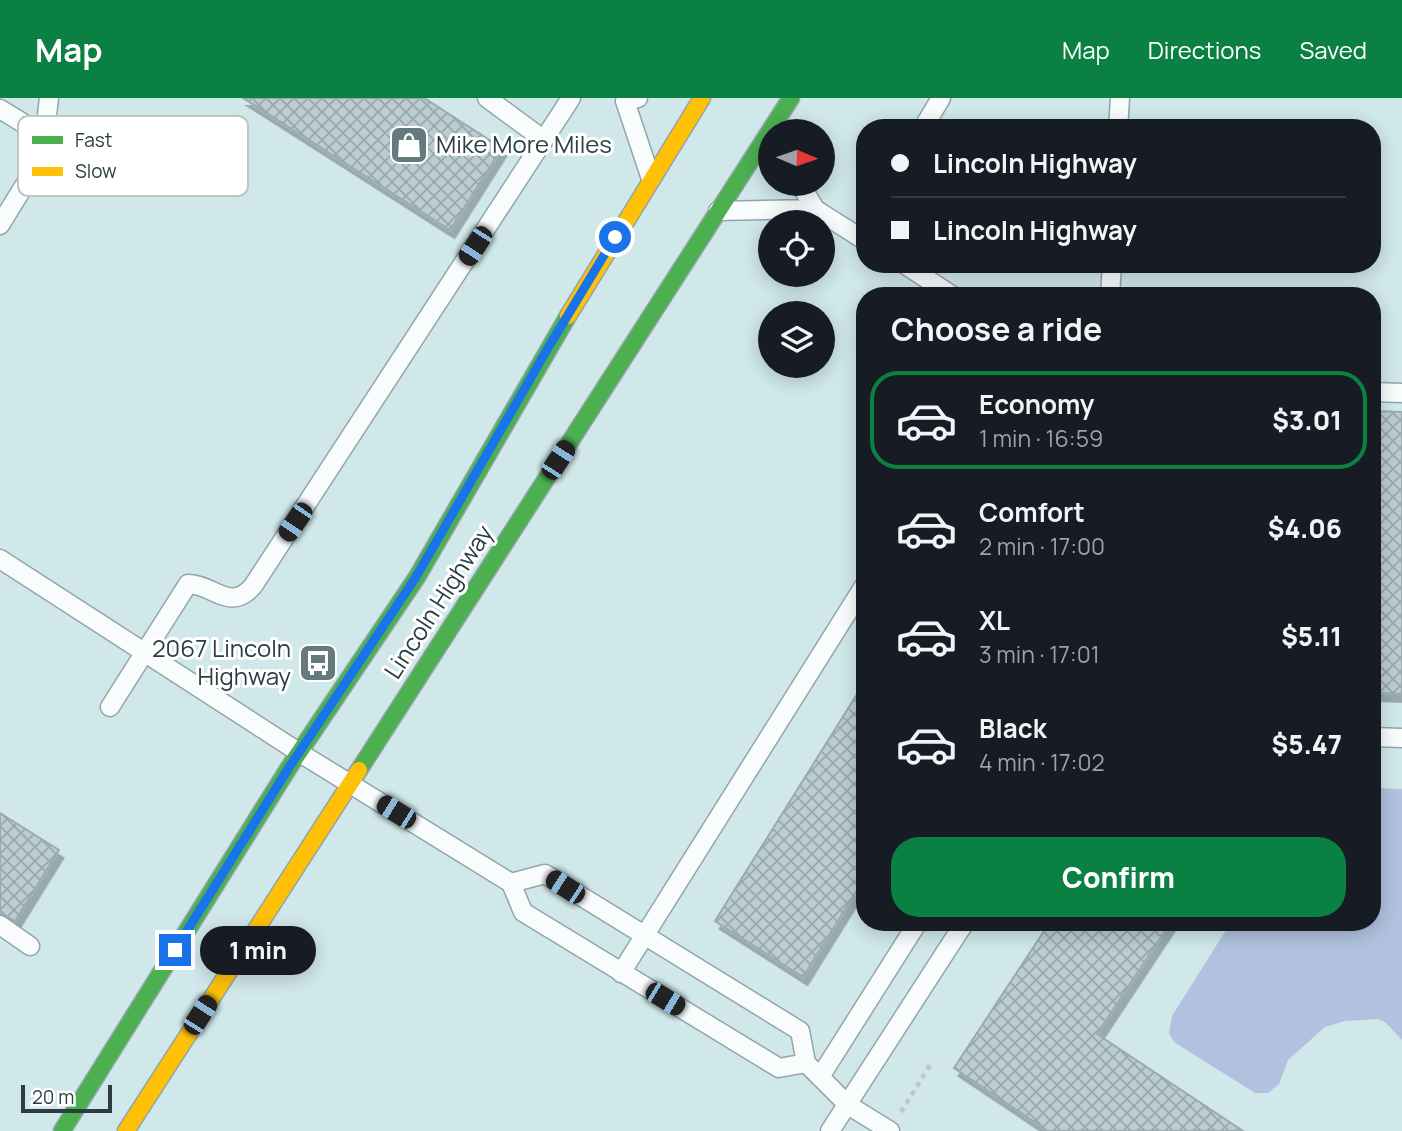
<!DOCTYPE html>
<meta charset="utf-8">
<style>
body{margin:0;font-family:Manrope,sans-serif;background:#20242c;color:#f1f3f6;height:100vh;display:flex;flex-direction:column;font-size:26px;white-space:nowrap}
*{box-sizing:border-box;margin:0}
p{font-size:23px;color:#9ea1a6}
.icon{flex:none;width:38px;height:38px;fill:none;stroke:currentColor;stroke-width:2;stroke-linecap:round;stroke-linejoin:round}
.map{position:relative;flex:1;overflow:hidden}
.drawer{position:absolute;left:856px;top:189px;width:525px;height:644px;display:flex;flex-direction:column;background:#171b24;border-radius:28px;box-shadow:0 4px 18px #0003}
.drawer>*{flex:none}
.hud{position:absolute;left:856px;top:21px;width:525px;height:154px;border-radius:28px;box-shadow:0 4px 18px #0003;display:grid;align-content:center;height:154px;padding:0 35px;background:#171b24}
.needle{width:46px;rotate:92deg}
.controls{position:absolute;left:758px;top:21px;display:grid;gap:14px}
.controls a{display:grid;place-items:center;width:77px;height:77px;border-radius:50%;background:#171b24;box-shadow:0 4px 18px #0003;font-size:35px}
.scale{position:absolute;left:21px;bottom:18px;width:91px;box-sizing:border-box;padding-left:7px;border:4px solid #2c3e40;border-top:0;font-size:19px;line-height:24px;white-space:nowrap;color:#2c3e40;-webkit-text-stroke:5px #fff;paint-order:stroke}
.end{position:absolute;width:32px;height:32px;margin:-16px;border:9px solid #1a73e8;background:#fff;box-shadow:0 0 0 4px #fff}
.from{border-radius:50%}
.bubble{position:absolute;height:49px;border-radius:24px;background:#171b24;box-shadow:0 4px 18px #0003;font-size:23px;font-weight:800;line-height:49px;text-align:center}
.car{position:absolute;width:21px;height:42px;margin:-21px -10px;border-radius:9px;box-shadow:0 0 5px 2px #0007;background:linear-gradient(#222 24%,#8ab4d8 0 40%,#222 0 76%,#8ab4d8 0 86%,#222 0)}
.hud b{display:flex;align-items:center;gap:24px;height:66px;font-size:26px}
.hud b+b{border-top:2px solid #363941}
.hud i{width:18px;height:18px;background:#f1f3f6}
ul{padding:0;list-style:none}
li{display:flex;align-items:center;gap:21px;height:98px;margin:0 14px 10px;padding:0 21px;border:4px solid transparent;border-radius:28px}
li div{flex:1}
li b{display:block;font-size:26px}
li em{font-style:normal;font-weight:800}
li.on{border-color:#0b8043}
li>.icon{width:63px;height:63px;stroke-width:1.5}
h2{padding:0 35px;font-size:32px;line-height:84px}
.cta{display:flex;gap:14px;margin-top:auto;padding:14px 35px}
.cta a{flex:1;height:80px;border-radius:28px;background:#0b8043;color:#fff;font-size:28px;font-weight:800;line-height:80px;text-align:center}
header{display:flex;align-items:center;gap:42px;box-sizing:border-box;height:98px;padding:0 35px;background:#0b8043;color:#fff}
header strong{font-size:33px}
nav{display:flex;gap:38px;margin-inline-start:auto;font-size:24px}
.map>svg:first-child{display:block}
.water{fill:#b0c2df}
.building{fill:url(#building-cross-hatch);stroke:#9aaaaf;stroke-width:2;filter:url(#shadow)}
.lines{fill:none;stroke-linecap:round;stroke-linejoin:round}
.lane-casing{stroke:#93a5a7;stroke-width:21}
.fast-casing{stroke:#93a5a7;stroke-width:19}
.slow-casing{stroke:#93a5a7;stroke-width:19}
.path{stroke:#bec8c8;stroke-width:4.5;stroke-dasharray:5 5;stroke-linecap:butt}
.lane{stroke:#f8fcfc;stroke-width:18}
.fast{stroke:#4caf50;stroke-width:16}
.slow{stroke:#ffc107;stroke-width:16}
.route{stroke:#1a73e8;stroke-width:9}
.labels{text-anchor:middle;stroke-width:6;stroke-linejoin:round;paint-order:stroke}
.poi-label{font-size:24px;fill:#2c3e40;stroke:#fff;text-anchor:start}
.street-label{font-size:24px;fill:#2c3e40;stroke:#fff}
.key{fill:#fff;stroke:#c0c5c6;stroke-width:2}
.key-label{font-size:19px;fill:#2c3e40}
</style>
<header>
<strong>Map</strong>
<nav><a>Map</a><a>Directions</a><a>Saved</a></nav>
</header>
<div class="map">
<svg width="1402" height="1033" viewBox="0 0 1402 1033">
<defs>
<pattern id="building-cross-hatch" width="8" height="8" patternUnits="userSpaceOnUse" patternTransform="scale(1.75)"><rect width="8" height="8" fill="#bccdd2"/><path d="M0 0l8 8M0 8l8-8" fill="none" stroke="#99a8ac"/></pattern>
<filter id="shadow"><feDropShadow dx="4.5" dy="8" stdDeviation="0" flood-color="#0004"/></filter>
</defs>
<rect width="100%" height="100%" fill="#d0e8ea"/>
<!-- water -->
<polygon class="water" points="1372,690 1402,691 1402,942 1386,925 1378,921 1345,923 1325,929 1288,962 1279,986 1268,995 1255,995 1174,944 1169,935 1172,918 1231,824 1372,824"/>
<!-- building -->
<g class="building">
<polygon points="243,0 424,0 502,50 450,132"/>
<polygon points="1372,313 1402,314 1402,596 1372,595"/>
<polygon points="864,585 864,781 803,879 715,823"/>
<polygon points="0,715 59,752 15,823 0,816"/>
<polygon points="1050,824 1171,824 1097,936 1243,1033 1048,1033 954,970"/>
</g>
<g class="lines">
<defs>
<g id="lane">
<polyline points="487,0 544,42"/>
<polyline points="638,0 625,3 651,81"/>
<polyline points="0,11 44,38"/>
<polyline points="923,30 941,0"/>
<polyline points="1118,30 1120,0"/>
<polyline points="815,111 864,142"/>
<polyline points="718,113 815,111 800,86"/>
<polyline points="0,127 29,80 44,43 49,0"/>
<polyline points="904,166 953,198"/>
<polyline points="1110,198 1112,166"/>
<polyline points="1372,294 1402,295"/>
<polyline points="0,461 300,655 511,785 523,814 779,970 806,965"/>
<path d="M110 609 188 486C213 486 230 515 253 488L571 0"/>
<polyline points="1372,639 1402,640"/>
<polyline points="511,785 545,776 800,933 806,965 848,1007 890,1033"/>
<polyline points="0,827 30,848"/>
<polyline points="621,875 864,488"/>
<polyline points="820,979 918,824"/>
<polyline points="830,1033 965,824"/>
</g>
<g id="fast">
<polyline points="359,672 791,0"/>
<polyline points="62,1033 288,671 417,479 568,218"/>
</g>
<g id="slow">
<polyline points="568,218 702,0"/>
<polyline points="126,1033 359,672"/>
</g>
</defs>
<!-- lane casing -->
<use href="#lane" class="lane-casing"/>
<!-- fast casing -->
<use href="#fast" class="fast-casing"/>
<!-- slow casing -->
<use href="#slow" class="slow-casing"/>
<!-- path -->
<polyline class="path" points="901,1014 930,967"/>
<!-- lane -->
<use href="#lane" class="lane"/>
<!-- fast -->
<use href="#fast" class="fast"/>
<!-- slow -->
<use href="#slow" class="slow"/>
</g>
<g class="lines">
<!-- route -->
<polyline class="route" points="175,852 288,671 416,479 548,250 615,139"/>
</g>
<!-- icons -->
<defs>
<symbol id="shop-square" viewBox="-11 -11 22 22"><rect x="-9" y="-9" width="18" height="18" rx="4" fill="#657a7c" stroke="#fff"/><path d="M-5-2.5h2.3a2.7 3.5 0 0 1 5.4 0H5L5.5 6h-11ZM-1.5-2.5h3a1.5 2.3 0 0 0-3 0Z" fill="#fff"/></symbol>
<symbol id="bus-square" viewBox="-11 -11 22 22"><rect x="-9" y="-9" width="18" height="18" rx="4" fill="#657a7c" stroke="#fff"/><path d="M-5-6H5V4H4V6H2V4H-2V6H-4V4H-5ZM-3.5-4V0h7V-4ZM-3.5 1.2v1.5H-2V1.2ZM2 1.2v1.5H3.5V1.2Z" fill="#fff"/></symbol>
</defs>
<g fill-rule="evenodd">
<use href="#shop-square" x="387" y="25" width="44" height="44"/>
<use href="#bus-square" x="296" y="543" width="44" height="44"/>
</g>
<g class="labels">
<!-- poi labels -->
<g class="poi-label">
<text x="436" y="55">Mike More Miles</text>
<text x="291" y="559" text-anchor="end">2067 Lincoln<tspan x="291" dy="28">Highway</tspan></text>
</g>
<!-- street labels -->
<g class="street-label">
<text transform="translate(439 504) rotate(-57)" y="8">Lincoln Highway</text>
</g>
</g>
<!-- legend -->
<rect x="18" y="18" width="230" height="80" rx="10" class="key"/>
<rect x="32" y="38" width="31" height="8" fill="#4caf50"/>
<rect x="32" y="69" width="31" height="9" fill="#ffc107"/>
<g class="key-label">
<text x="75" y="49">Fast</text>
<text x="75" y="80">Slow</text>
</g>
</svg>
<div class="controls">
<a><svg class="needle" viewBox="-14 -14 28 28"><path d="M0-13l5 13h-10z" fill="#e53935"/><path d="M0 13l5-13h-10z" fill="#9ea1a6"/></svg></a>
<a><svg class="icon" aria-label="locate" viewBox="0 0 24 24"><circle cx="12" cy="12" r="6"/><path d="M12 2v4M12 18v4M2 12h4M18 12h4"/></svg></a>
<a><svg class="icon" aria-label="layers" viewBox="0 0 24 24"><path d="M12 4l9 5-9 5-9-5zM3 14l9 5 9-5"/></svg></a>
</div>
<div class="scale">20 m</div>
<i class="end from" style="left:615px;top:139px"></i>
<i class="end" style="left:175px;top:852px"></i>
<div class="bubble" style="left:200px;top:828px;width:116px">1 min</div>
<i class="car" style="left:475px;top:148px;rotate:213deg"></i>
<i class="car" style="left:558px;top:362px;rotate:33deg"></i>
<i class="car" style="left:295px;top:424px;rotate:214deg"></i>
<i class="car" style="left:396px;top:714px;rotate:302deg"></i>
<i class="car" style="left:565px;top:789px;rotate:303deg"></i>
<i class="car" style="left:665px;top:901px;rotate:121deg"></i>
<i class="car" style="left:200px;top:917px;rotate:33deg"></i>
<div class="hud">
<b><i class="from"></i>Lincoln Highway</b>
<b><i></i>Lincoln Highway</b>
</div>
<section class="drawer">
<h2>Choose a ride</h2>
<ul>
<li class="on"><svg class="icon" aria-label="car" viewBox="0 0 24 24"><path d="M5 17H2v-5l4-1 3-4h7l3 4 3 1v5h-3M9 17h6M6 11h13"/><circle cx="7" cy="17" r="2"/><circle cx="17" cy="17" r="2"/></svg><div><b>Economy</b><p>1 min · 16:59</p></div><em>$3.01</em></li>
<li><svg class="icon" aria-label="car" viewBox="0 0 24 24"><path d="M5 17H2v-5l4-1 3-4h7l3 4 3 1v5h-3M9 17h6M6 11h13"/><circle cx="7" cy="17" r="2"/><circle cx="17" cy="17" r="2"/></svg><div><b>Comfort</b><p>2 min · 17:00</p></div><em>$4.06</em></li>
<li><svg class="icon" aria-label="car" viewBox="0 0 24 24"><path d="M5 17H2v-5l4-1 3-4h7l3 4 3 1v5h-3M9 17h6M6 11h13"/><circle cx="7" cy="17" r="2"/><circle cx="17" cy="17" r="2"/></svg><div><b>XL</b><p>3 min · 17:01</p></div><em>$5.11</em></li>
<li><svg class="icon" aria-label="car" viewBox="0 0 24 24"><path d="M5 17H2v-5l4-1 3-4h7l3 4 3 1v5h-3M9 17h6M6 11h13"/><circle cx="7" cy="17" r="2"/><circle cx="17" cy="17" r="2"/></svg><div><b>Black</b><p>4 min · 17:02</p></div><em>$5.47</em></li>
</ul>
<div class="cta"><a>Confirm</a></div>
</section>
</div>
